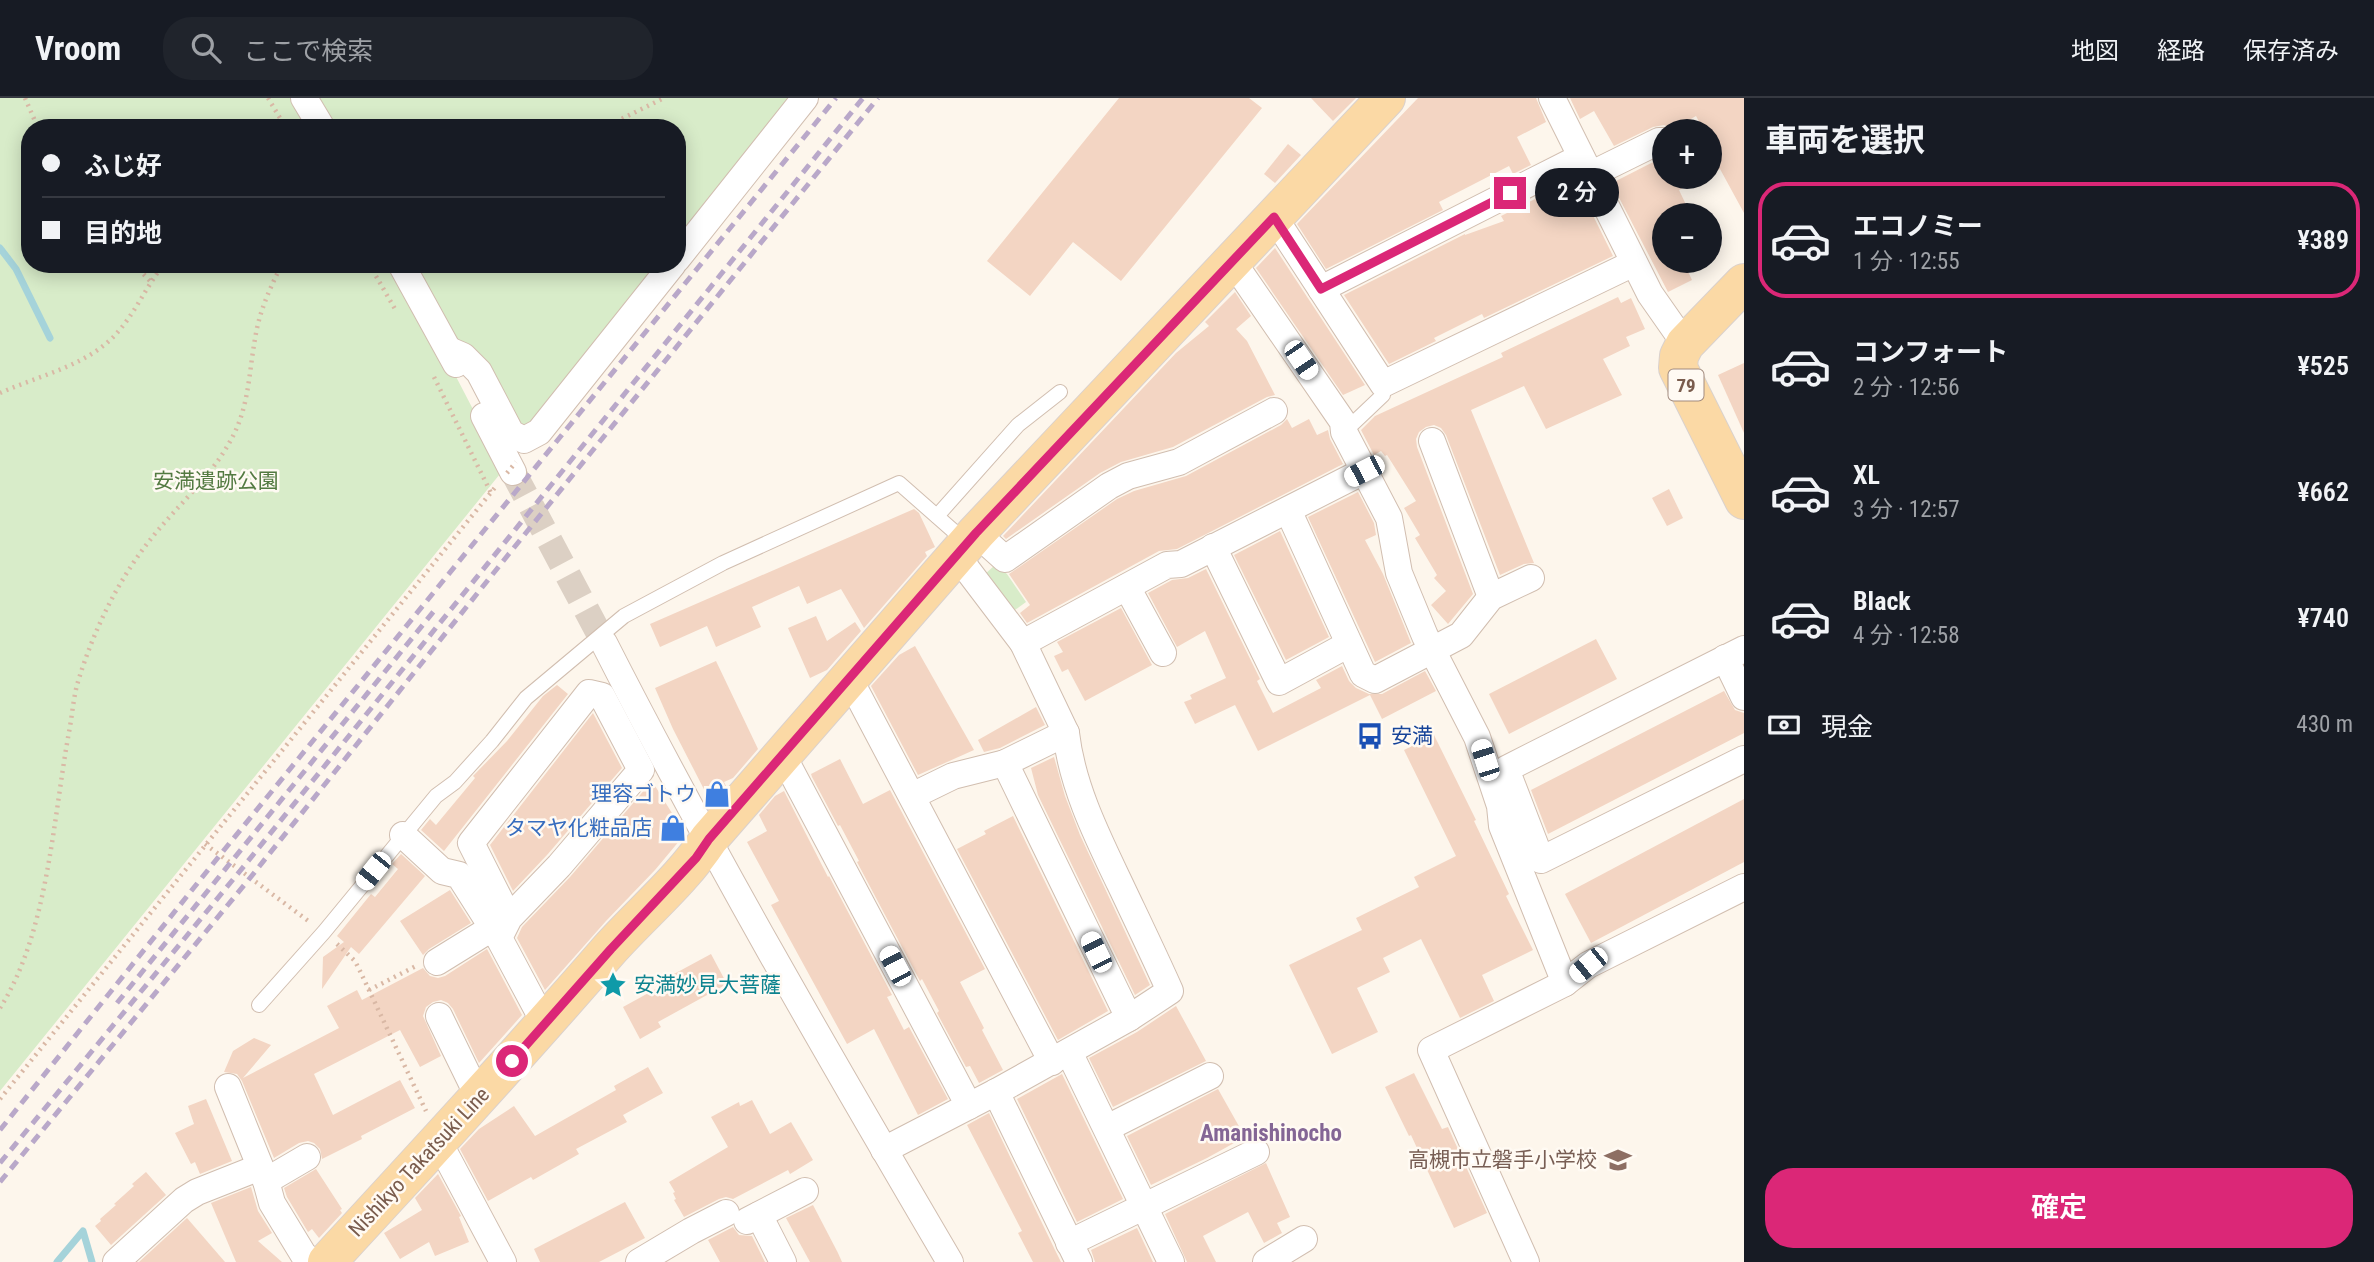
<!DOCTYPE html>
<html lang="ja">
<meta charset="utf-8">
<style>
body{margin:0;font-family:"Roboto Condensed","Noto Sans JP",sans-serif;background:#20242c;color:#f1f3f6;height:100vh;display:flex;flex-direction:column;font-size:26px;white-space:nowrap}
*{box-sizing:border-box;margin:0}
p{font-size:23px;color:#9ea1a6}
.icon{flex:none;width:38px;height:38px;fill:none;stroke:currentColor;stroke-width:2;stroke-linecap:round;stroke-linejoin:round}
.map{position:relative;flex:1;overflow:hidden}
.sheet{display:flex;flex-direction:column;background:#171b24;width:630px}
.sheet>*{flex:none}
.guide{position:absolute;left:21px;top:21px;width:665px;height:154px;border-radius:28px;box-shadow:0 4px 18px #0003;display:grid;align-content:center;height:154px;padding:0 21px;background:#171b24}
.buttons{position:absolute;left:1652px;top:21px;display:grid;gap:14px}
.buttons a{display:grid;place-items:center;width:70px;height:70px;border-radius:50%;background:#171b24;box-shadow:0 4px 18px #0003;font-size:35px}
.end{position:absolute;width:32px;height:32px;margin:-16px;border:9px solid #db2777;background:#fff;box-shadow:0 0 0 4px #fff}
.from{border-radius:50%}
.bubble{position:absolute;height:49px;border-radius:24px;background:#171b24;box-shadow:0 4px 18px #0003;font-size:23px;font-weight:600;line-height:49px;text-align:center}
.car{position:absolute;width:21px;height:42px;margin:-21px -10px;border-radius:9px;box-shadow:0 0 5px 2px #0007;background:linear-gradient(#fff 24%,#345 0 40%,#fff 0 76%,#345 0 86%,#fff 0)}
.guide b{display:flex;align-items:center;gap:24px;height:66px;font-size:26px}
.guide b+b{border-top:2px solid #363941}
.guide i{width:18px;height:18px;background:#f1f3f6}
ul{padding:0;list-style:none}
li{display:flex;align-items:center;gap:21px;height:116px;margin:0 14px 10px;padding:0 7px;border:4px solid transparent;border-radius:28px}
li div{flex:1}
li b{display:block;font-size:26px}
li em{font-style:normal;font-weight:600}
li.active{border-color:#db2777}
li>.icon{width:63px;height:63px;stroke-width:1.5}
h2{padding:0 21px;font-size:32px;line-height:84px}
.pay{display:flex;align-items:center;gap:18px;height:77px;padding:0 21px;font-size:26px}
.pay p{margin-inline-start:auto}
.action{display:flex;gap:14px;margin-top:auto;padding:14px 21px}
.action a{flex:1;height:80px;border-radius:28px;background:#db2777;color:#fff;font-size:28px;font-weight:600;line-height:80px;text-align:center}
header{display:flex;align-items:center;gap:42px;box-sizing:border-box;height:98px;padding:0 35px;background:#171b24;border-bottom:2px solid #363941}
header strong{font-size:33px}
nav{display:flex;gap:38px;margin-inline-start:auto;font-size:24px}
.search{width:490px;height:63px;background:#20242c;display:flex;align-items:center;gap:18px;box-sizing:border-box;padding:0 24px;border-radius:28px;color:#9ea1a6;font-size:26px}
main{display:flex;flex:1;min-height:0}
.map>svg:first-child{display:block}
.green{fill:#d8ecc9}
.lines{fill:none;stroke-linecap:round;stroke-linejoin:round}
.stream{stroke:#a5d3da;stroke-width:7}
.building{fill:#f3d5c3}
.minor-tunnel{stroke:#dcd0c4;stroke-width:26;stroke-dasharray:26 13;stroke-linecap:butt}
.service-casing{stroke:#d1beb0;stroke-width:16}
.minor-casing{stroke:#d1beb0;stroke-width:28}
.primary-casing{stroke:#dad1cd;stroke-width:40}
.path{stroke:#d9b8a5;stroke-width:4.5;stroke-dasharray:2 5;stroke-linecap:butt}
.service{stroke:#fff;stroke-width:14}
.minor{stroke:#fff;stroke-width:26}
.primary{stroke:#fbd9a5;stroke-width:38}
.rail{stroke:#b9a8c9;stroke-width:5;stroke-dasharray:10 7;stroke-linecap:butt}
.path-bridge{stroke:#d9b8a5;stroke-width:4.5;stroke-dasharray:2 5;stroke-linecap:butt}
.route{stroke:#db2777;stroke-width:9}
.labels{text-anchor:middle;stroke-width:5;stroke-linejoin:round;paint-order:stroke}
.shield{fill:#fffaf3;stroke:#a28b7f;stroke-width:2}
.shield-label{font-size:19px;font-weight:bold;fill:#7a5c4d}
.park-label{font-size:21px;fill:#537a41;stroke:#fffaf3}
.transit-label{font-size:21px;fill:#164399;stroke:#fffaf3;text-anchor:start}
.shop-label{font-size:21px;fill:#366cbe;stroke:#fffaf3;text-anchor:end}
.culture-label{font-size:21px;fill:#0d838f;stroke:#fffaf3;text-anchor:start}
.education-label{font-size:21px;fill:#785e54;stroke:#fffaf3;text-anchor:end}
.street-label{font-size:21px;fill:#7a5c4d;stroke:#fffaf3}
.neighbourhood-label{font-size:23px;font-weight:bold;fill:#846695;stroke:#fffaf3}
</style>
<header>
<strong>Vroom</strong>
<div class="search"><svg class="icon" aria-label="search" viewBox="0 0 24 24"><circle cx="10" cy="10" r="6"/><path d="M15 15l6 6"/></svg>ここで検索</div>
<nav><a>地図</a><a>経路</a><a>保存済み</a></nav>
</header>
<main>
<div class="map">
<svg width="1744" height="1164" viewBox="0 0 1744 1164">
<rect width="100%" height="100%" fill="#fdf6ec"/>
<!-- green -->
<g class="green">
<polygon points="0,0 294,0 313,30 30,30 30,166 391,166 438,244 504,371 0,993"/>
<polygon points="315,0 798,0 677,150 677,30 333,30"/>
<polygon points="412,166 664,166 535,328 522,331 454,239"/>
<polygon points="995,467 1007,476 1026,504 1012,514 984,477"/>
</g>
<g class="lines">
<!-- stream -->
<g class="stream">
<polyline points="0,150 16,171 50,240"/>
<polyline points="57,1164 83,1133 92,1164"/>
</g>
</g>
<!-- building -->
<g class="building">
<polygon points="1119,0 1249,0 1262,10 1121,183 1073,144 1030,198 987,163"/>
<polygon points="1311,0 1356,0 1333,23"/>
<polygon points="1418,0 1536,0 1546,24 1517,39 1531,67 1513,76 1509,68 1439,104 1443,112 1326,171 1297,126"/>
<polygon points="1570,0 1744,0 1744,115 1720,71 1710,77 1710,55 1715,52 1710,44 1710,33 1704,33 1696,18 1674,31 1664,27 1653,29 1614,48 1594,13 1580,21"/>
<polygon points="1288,46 1301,57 1275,85 1264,76"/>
<polygon points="1663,59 1664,79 1705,79 1679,92 1691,117 1664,117 1664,163 1683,163 1692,182 1668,194 1614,90 1616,83"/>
<polygon points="1575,81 1613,158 1484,220 1482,216 1434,240 1436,243 1389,266 1344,197 1465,136 1465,137 1504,123 1501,118"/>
<polygon points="1275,150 1365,287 1343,297 1256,170"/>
<polygon points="1235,194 1251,218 1236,231 1247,243 1275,297 1267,299 1173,349 1121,364 1100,375 1006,441 1003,438 1176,255 1209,228 1205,224"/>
<polygon points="1618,199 1621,205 1631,200 1645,231 1626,239 1630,248 1603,261 1622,297 1546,331 1524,288 1471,312 1534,465 1524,466 1500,477 1446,337 1441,330 1434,327 1426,329 1419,334 1416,341 1417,349 1473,496 1448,526 1431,507 1446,493 1434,480 1437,477 1415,440 1420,437 1404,410 1416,403 1387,357 1385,358 1381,353 1374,357 1361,332 1375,318 1503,259 1501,255"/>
<polygon points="1744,265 1744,335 1718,277"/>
<polygon points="1287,321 1292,330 1309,321 1317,337 1328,332 1330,341 1343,366 1177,451 1159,453 1027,525 1020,515 1030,507 1009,476 1117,401 1134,393 1186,378 1281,327"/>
<polygon points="1669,391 1683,420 1667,428 1652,400"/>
<polygon points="1358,394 1374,425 1376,437 1365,442 1383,476 1411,545 1375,564 1308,419"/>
<polygon points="914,411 919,415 935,449 925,454 927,458 864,530 841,491 807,506 799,488 752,509 761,529 716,549 707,528 660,549 650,526"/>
<polygon points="1280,433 1329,539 1286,562 1234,457"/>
<polygon points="1206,471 1260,581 1257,583 1273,615 1321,590 1316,582 1342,568 1349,583 1356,590 1369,596 1382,596 1425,573 1436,593 1382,621 1370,597 1258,653 1235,607 1195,626 1184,604 1192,601 1190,597 1226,580 1205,533 1177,549 1148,495 1172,482 1188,480"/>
<polygon points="1121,510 1152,567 1085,603 1068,571 1062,574 1054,558 1063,554 1057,544"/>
<polygon points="816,518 827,543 855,524 861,533 827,572 810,580 788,530"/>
<polygon points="1596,541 1617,581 1509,636 1489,596"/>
<polygon points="915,548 974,652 918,677 871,588 899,557"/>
<polygon points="716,563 758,651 733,680 724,684 726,688 711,705 673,631 655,590"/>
<polygon points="557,587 568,596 444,753 421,732 430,721 436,727 475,680 473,678 507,643 543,598"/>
<polygon points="1724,593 1735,612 1744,615 1744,635 1548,736 1531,692"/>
<polygon points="1036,609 1045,627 1000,650 984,654 978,642"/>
<polygon points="593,615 622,670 547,757 513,793 490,747"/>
<polygon points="1434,637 1476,722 1474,723 1509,796 1506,798 1533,852 1482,877 1494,903 1460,920 1421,841 1383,860 1390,874 1357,890 1378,934 1332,956 1289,867 1362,832 1356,820 1419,789 1414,779 1456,758 1404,652"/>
<polygon points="1054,659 1065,698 1080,737 1150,887 1135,897 1038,697 1031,670"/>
<polygon points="840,661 863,706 890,692 985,871 960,884 984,930 982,932 1003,972 979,985 970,968 966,969 937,915 939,913 922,881 920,883 857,764 859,763 840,727 838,728 812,679 811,676"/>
<polygon points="652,683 685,736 655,772 606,823 545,892 517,840 522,829 570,779"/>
<polygon points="784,693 828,779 829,778 892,897 887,899 904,932 909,929 948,1001 918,1017 874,931 847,946 771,807 779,803 747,744 767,733 759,717 775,698"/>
<polygon points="1744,701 1744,764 1591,845 1565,796"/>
<polygon points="1013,718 1108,913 1058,942 957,751 986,736 984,733"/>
<polygon points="401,756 425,778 359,856 351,849 322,891 323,859 344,844 337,838 371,796 375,799 398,771 392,766"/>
<polygon points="450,792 471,825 429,851 423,857 400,823"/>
<polygon points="487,851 522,917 479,965 453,911 448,905 441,902 433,904 426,909 423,918 441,958 420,969 400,932 314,976 333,1017 400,982 415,1010 361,1038 362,1041 322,1061 320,1051 314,1045 308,1043 299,1045 274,1060 242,983 237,976 224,974 233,953 254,940 271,947 243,980 339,930 327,908 357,892 362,902 423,870 430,878 438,880 445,878"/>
<polygon points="711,856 727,886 658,924 661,929 640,941 623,909 663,887 661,883"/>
<polygon points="1176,908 1206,963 1113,1009 1089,960 1137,934"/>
<polygon points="648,969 663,995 623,1017 627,1024 576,1051 579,1056 533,1082 531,1079 488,1103 460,1051 479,1031 514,1008 535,1038 616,992 614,988"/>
<polygon points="1414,975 1442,1031 1448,1029 1487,1115 1454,1130 1411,1037 1409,1038 1385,989"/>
<polygon points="1062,976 1123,1101 1077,1124 1017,1001"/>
<polygon points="1218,991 1245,1039 1207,1060 1151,1087 1127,1038"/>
<polygon points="206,1001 232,1063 200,1076 195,1064 191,1066 175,1035 194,1026 188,1008"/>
<polygon points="752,1002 770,1036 791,1024 813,1062 790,1076 788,1072 733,1101 726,1099 719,1101 684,1119 674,1102 676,1101 673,1095 675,1094 669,1084 728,1049 711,1019 739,1004 740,1008"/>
<polygon points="989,1015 1055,1152 1061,1164 1033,1164 1018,1135 1022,1133 967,1027"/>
<polygon points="1266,1065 1290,1119 1277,1125 1282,1135 1264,1145 1248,1114 1203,1138 1216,1164 1187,1164 1165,1116"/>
<polygon points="316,1071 342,1111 340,1112 342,1115 319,1140 312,1131 308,1134 287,1099 284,1090"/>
<polygon points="146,1074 166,1097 111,1147 95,1128 101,1123 100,1121 116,1107 114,1106 134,1088 132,1086"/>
<polygon points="438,1076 461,1118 459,1119 469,1144 435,1158 429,1144 400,1161 384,1135 422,1112 415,1100"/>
<polygon points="251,1089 258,1113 272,1135 258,1143 282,1164 236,1164 211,1105"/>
<polygon points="625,1104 645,1140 599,1164 540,1164 534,1151"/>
<polygon points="813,1107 838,1155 842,1164 810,1164 786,1120"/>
<polygon points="187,1120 225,1164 139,1164"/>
<polygon points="733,1129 739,1137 752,1138 765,1164 720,1164 708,1142"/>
<polygon points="1137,1130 1153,1164 1095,1164 1091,1152"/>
</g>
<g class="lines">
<!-- minor-tunnel -->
<polyline class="minor-tunnel" points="513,374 604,545"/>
<defs>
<g id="service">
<polyline points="1344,334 1383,297 1383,286"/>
<polyline points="937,418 1018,327 1060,294"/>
<polyline points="259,907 324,834 436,698 455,684 492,643 526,600 624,518 723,465 899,385 966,444"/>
</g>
<g id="minor">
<polyline points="304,0 322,30"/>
<polyline points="1552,0 1650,196 1685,246"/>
<polyline points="1590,77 1659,43 1664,43"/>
<polyline points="1274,119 1383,286 1634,165"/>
<polyline points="677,161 805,0"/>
<polyline points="1233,164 1343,324 1344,334 1389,420 1399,475 1425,538 1477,639 1500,708 1502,728 1565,885"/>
<polyline points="401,166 456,266"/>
<polyline points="1321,191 1581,59"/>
<polyline points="449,252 463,258 479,274 511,335 524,342 539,334 673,166"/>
<polyline points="484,318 513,374"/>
<polyline points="1432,343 1491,499"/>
<polyline points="1288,412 1363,576 1375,582 1461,537 1491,499 1531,480"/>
<polyline points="976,435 1005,461 1109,388 1128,378 1179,364 1274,313"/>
<polyline points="1213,449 1279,584 1349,546"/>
<polyline points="1127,489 1163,555"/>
<path d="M604 545C711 755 830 960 950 1164"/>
<polyline points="1023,545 1167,467 1181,466 1364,373"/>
<polyline points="1744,551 1506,671 1541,762 1744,661"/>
<polyline points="1725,560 1744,599"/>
<polyline points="850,582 1052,964"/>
<path d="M1066 635C1072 688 1097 738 1120 786 1137 822 1154 857 1170 893L1129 920"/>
<polyline points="783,658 969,1008"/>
<polyline points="912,698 953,678 1005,665"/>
<polyline points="403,737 442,773 459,777 499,840"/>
<polyline points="509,820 471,745 589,595 602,598 641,672 559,768 509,820 499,840 545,926"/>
<polyline points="437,864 492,830"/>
<polyline points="439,918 479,1000"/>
<polyline points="1069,954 1171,1164"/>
<polyline points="228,989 266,1083 272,1105 303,1156 311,1164"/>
<polyline points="996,994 1079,1164"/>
<polyline points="1107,1030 1210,978"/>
<polyline points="442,1050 503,1164"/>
<polyline points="884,1052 996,994 1129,920 1005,665 1066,635 1023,545 957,458"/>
<polyline points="266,1083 307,1059"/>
<polyline points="759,1117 783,1164"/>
<polyline points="747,1123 805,1093"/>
<polyline points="1069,1145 1256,1054"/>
<polyline points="116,1164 184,1102 197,1094 260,1069"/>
<polyline points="639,1164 691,1133 726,1115"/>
<polyline points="1266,1164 1304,1141"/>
<polyline points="1526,1164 1431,952 1565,885 1588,867 1744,789"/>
</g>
<g id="primary">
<polyline points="1744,185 1685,246 1679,258 1678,270 1744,402"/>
<path d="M327 1164C422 1061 517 958 609 852 642 815 682 782 709 741L976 435 1386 0"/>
</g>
</defs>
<!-- service casing -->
<use href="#service" class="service-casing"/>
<!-- minor casing -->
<use href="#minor" class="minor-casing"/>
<!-- primary casing -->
<use href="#primary" class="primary-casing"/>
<!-- path -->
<g class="path">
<polyline points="25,0 38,30"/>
<polyline points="268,0 286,30"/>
<polyline points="603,30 664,0"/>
<polyline points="134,166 150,183"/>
<polyline points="369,166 395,211"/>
<polyline points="434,279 491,395"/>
<path d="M0 295C42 276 93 267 122 229 138 209 148 186 164 166"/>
<polyline points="205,746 311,825"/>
<polyline points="337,846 355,863 360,873 426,1013"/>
<polyline points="369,892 416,868"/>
<path d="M0 910C48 835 53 721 69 634 72 619 73 603 77 587 93 533 118 481 154 437 181 404 213 377 233 338 249 307 249 274 255 241 259 214 270 190 282 166"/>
<polyline points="0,1001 497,387"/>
</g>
<!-- service -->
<use href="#service" class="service"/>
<!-- minor -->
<use href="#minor" class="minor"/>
<!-- primary -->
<use href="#primary" class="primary"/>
<!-- rail -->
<g class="rail">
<polyline points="117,905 434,513"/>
<polyline points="0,1032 220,757 836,0"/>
<polyline points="0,1065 240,773 863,0"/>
<polyline points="0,1084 250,780 508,457 878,0"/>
</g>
<!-- path-bridge -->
<polyline class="path-bridge" points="507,375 516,364"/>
</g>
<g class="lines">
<!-- route -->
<polyline class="route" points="512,963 611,851 696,760 709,741 976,435 1274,119 1321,191 1510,95"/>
</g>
<!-- icons -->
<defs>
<symbol id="bus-bare" viewBox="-9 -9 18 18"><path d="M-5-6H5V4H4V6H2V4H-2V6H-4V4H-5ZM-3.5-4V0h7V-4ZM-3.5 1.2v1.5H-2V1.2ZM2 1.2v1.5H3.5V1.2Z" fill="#1a4fb4" stroke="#fffaf3" stroke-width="2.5" paint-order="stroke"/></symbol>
<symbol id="shop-bare" viewBox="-9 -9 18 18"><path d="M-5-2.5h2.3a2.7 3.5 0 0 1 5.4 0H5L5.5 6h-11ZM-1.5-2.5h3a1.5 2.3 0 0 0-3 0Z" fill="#3f7fe0" stroke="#fffaf3" stroke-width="2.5" paint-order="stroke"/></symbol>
<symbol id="sight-bare" viewBox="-9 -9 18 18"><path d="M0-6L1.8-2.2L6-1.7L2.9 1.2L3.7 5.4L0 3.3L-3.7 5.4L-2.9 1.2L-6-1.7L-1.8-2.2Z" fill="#0f9aa8" stroke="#fffaf3" stroke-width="2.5" paint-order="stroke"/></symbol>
<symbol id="school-bare" viewBox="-9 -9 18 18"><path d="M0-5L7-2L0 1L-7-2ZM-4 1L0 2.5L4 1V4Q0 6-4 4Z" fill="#8d6e63" stroke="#fffaf3" stroke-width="2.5" paint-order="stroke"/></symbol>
</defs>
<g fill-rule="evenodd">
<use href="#bus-bare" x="1351" y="619" width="38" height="38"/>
<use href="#shop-bare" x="698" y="677" width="38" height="38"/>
<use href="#shop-bare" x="654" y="711" width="38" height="38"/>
<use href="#sight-bare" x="594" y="868" width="38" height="38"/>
<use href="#school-bare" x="1599" y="1043" width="38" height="38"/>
</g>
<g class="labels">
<!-- shield labels -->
<rect class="shield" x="1668.5" y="271.5" width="35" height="31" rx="5"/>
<g class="shield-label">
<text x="1686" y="294">79</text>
</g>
<!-- park labels -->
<g class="park-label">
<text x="216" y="390">安満遺跡公園</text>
</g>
<!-- transit labels -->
<g class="transit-label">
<text x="1391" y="645">安満</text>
</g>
<!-- shop labels -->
<g class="shop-label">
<text x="696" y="703">理容ゴトウ</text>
<text x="652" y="737">タマヤ化粧品店</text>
</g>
<!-- culture labels -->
<g class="culture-label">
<text x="634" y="894">安満妙見大菩薩</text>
</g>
<!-- education labels -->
<g class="education-label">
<text x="1597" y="1069">高槻市立磐手小学校</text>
</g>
<!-- street labels -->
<g class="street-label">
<text transform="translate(419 1064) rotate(-47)" y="7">Nishikyo Takatsuki Line</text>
</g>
<!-- neighbourhood labels -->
<g class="neighbourhood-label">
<text x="1271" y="1043">Amanishinocho</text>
</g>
</g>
</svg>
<div class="buttons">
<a>+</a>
<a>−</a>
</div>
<i class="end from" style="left:512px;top:963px"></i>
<i class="end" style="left:1510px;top:95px"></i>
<div class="bubble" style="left:1535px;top:70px;width:84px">2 分</div>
<i class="car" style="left:1301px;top:262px;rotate:146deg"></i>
<i class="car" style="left:1364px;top:373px;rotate:243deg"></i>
<i class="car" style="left:1485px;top:662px;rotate:342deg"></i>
<i class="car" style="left:373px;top:773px;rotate:219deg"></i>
<i class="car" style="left:1096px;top:854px;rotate:334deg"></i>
<i class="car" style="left:1588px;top:867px;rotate:231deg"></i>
<i class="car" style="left:895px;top:868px;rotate:332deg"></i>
<div class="guide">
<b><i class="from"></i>ふじ好</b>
<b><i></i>目的地</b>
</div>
</div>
<section class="sheet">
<h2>車両を選択</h2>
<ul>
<li class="active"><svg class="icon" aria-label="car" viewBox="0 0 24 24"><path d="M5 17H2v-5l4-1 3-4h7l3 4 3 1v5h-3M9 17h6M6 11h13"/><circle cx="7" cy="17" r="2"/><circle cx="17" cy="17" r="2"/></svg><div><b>エコノミー</b><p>1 分 · 12:55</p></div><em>¥389</em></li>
<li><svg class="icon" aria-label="car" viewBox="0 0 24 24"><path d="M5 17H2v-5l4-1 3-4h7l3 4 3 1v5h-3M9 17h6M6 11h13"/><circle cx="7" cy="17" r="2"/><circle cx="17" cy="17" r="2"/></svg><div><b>コンフォート</b><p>2 分 · 12:56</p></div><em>¥525</em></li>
<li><svg class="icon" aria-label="car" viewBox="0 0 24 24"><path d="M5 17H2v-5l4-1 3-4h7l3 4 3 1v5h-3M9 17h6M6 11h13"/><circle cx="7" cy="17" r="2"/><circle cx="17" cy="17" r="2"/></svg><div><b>XL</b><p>3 分 · 12:57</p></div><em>¥662</em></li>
<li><svg class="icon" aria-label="car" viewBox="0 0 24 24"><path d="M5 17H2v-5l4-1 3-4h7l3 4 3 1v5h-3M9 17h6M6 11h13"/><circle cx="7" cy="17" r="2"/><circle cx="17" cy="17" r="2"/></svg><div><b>Black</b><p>4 分 · 12:58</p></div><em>¥740</em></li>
</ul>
<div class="pay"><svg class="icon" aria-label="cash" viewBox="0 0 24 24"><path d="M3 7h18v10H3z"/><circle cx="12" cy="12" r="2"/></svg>現金<p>430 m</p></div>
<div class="action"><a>確定</a></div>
</section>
</main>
